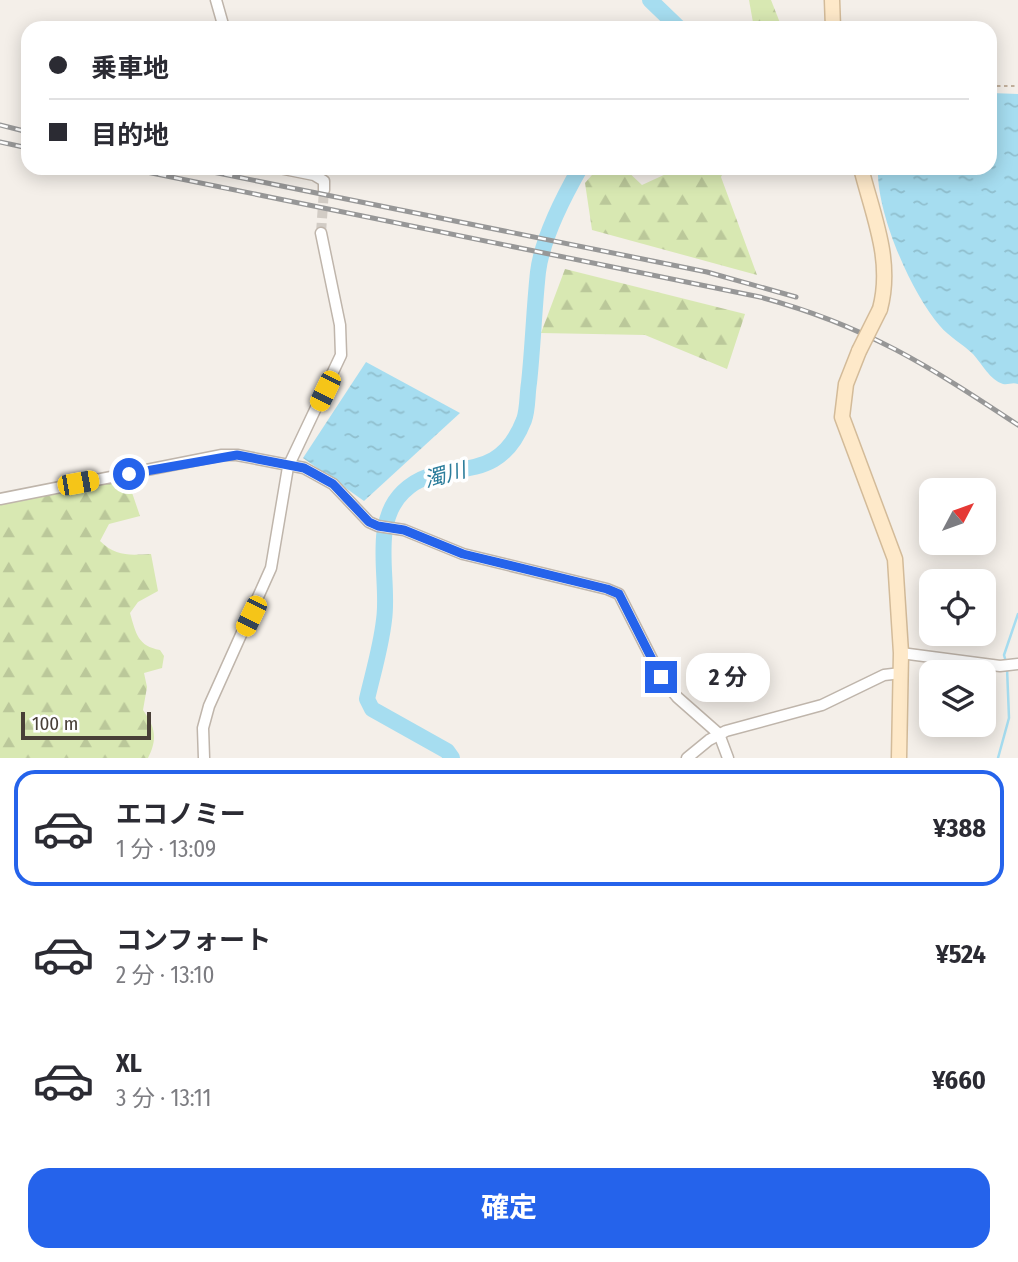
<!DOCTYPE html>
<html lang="ja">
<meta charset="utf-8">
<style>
body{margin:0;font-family:"Fira Sans Condensed","Noto Sans JP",sans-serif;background:#f2f2f3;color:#2b2b33;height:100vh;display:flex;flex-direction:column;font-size:26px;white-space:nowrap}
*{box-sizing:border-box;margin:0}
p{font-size:23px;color:#7c7c81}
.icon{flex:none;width:38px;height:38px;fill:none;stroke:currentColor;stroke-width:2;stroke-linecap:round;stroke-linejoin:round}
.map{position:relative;height:758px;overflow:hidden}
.details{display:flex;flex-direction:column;background:#fff;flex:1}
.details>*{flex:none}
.top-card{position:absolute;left:21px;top:21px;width:976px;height:154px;border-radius:21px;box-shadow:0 4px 18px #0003;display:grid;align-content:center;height:154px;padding:0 28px;background:#fff}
.needle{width:46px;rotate:49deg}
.fabs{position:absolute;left:919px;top:478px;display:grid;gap:14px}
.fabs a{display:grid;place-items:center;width:77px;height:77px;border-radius:14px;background:#fff;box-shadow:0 4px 18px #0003;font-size:35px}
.scale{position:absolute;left:21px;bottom:18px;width:130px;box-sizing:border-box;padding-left:7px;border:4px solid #483f37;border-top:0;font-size:19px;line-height:24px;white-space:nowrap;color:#483f37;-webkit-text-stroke:5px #fff;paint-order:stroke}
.end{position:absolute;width:32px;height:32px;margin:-16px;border:9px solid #2563eb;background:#fff;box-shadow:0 0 0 4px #fff}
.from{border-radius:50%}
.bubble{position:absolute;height:49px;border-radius:21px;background:#fff;box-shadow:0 4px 18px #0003;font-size:23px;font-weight:700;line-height:49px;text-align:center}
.car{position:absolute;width:21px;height:42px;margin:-21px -10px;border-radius:9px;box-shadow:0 0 5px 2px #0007;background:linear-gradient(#f5c518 24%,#345 0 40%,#f5c518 0 76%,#345 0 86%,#f5c518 0)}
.top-card b{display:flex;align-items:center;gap:24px;height:66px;font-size:26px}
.top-card b+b{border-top:2px solid #e1e1e2}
.top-card i{width:18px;height:18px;background:#2b2b33}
ul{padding:12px 0 0;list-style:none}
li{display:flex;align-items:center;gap:21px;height:116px;margin:0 14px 10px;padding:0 14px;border:4px solid transparent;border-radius:21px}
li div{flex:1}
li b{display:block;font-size:26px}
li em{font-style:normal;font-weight:700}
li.selected{border-color:#2563eb}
li>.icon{width:63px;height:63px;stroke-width:1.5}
.primary-button{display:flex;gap:14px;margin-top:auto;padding:14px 28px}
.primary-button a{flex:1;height:80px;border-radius:21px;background:#2563eb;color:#fff;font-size:28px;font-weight:700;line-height:80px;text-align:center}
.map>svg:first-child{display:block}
.forest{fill:url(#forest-firs)}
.water{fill:url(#water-ripples)}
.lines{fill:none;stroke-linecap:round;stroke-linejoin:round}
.stream{stroke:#a6ddf0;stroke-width:2.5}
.river{stroke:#a6ddf0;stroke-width:16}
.street-tunnel{stroke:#d2ccc5;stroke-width:10;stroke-dasharray:10 5;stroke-linecap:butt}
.street-casing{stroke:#bfb5ab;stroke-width:13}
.secondary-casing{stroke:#d3bb99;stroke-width:17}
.path{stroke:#c1af9c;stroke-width:2;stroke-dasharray:3.5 3.5;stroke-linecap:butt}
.street{stroke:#fff;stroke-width:10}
.secondary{stroke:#fee9c9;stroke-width:14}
.rail-casing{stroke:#979797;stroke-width:5}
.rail{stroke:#fff;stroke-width:2.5;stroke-dasharray:8;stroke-linecap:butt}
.secondary-bridge-casing{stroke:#d3bb99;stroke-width:17;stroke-linecap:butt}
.secondary-bridge{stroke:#fee9c9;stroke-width:14}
.route{stroke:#2563eb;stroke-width:9}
.labels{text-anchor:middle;stroke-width:7;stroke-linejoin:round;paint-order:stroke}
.water-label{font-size:21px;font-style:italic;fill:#2c7d9b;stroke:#fff}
</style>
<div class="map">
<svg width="1018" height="758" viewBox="0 0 1018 758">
<defs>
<pattern id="forest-firs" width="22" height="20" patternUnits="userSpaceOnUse" patternTransform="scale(1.75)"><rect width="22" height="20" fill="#d8e8b2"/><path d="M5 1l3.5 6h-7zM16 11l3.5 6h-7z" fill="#bbc89a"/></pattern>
<pattern id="water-ripples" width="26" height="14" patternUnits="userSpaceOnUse" patternTransform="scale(1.75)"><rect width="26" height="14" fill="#a6ddf0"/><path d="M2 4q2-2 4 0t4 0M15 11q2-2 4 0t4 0" fill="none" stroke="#90bfce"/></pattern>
</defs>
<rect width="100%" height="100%" fill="#f4efe9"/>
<!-- forest -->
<g class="forest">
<polygon points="749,0 771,0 782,28 754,28"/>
<polygon points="598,168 624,168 642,185 679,168 725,168 721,177 757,275 592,230 585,183"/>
<polygon points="565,269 745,314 727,369 645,335 541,333"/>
<path d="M127 478 140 516 109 524 100 541C116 557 130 555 151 554L158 591 138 602 130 613C136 634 138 646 160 650L164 656 162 668 144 673 147 687 143 710C155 727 158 738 148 758H0V503Z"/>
</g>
<!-- water -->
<g class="water">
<path d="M991 93 1018 94V384C1012 382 1009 385 1003 384 990 380 982 364 973 354 963 344 949 337 940 326 911 293 876 212 878 168H990Z"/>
<polygon points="366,362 460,413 364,501 303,458"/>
</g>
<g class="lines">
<!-- stream -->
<g class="stream">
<polyline points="1006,662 1004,655 1018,614"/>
<polyline points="998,758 1009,718 1007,668"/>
</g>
<!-- river -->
<g class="river">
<polyline points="650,0 679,28"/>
<path d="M452 758 447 751 372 709 367 699C373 673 381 647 384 620 390 581 370 524 403 492 442 453 496 492 524 420 528 409 527 395 529 383 533 346 534 309 538 272 542 240 564 196 580 168"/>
</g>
<!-- street-tunnel -->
<polyline class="street-tunnel" points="321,233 324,190"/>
<defs>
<g id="street">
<polyline points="216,0 224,28"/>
<polyline points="279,168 314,175 324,181 324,190"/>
<polyline points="0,499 222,455 237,455 304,468 333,484 369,522 378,526 404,530 463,554 607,589 619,594 661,677 677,697 719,734 728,758"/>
<polyline points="901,653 1000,666 1018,664"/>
<polyline points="204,758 203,728 209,706 271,568 288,467 341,355 340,325 321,233"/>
<polyline points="687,758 709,740 726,731 822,705 884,675 901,673"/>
</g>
<g id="secondary">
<polyline points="832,0 833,28"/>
<path d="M861 168C873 216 893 260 880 309"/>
<polyline points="859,351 846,384 842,417 895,559 901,653 899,758"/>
</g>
</defs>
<!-- street casing -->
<use href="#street" class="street-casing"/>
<!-- secondary casing -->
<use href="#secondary" class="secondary-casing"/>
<!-- path -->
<polyline class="path" points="990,86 1018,86"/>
<!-- street -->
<use href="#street" class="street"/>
<!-- secondary -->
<use href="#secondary" class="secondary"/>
<defs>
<g id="rail">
<polyline points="0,125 28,132"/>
<polyline points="0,142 28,148"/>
<path d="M127 168 760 297C865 325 929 366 1018 425"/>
<polyline points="193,168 707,272 796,297"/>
</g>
</defs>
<!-- rail casing -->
<use href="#rail" class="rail-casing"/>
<!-- rail -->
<use href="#rail" class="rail"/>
<defs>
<polyline id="secondary-bridge" points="859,351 880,309"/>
</defs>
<!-- secondary-bridge casing -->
<use href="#secondary-bridge" class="secondary-bridge-casing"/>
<!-- secondary-bridge -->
<use href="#secondary-bridge" class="secondary-bridge"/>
</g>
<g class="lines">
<!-- route -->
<polyline class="route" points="129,474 237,455 304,468 333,484 369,522 378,526 404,530 463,554 607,589 619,594 661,677"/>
</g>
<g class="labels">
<!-- water labels -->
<g class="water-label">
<text transform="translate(445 475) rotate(-15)" y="7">濁川</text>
</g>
</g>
</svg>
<div class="fabs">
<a><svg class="needle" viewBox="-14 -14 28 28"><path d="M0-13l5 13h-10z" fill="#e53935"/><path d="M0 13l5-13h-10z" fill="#7c7c81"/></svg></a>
<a><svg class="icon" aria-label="locate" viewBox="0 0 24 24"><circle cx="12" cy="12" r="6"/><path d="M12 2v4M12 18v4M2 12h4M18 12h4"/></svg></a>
<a><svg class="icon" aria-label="layers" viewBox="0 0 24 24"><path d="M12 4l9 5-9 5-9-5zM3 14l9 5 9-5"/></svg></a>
</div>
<div class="scale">100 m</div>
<i class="end from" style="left:129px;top:474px"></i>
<i class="end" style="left:661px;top:677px"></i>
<div class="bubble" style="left:686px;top:653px;width:84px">2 分</div>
<i class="car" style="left:325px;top:391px;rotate:206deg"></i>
<i class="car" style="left:78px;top:483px;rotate:80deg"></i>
<i class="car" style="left:251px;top:616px;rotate:206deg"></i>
<div class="top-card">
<b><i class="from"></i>乗車地</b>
<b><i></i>目的地</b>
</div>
</div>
<section class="details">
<ul>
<li class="selected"><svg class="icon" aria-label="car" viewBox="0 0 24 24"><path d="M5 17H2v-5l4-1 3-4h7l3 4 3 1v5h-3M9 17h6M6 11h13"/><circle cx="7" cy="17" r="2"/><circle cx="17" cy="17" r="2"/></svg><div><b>エコノミー</b><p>1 分 · 13:09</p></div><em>¥388</em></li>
<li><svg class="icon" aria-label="car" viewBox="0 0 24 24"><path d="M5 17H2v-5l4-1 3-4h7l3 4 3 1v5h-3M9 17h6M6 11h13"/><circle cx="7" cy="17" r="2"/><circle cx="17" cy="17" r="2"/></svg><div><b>コンフォート</b><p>2 分 · 13:10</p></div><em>¥524</em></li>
<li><svg class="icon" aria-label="car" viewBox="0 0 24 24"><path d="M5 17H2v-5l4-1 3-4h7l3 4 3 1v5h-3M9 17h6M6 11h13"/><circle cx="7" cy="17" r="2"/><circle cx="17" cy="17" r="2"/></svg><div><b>XL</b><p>3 分 · 13:11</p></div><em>¥660</em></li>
</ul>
<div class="primary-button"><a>確定</a></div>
</section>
